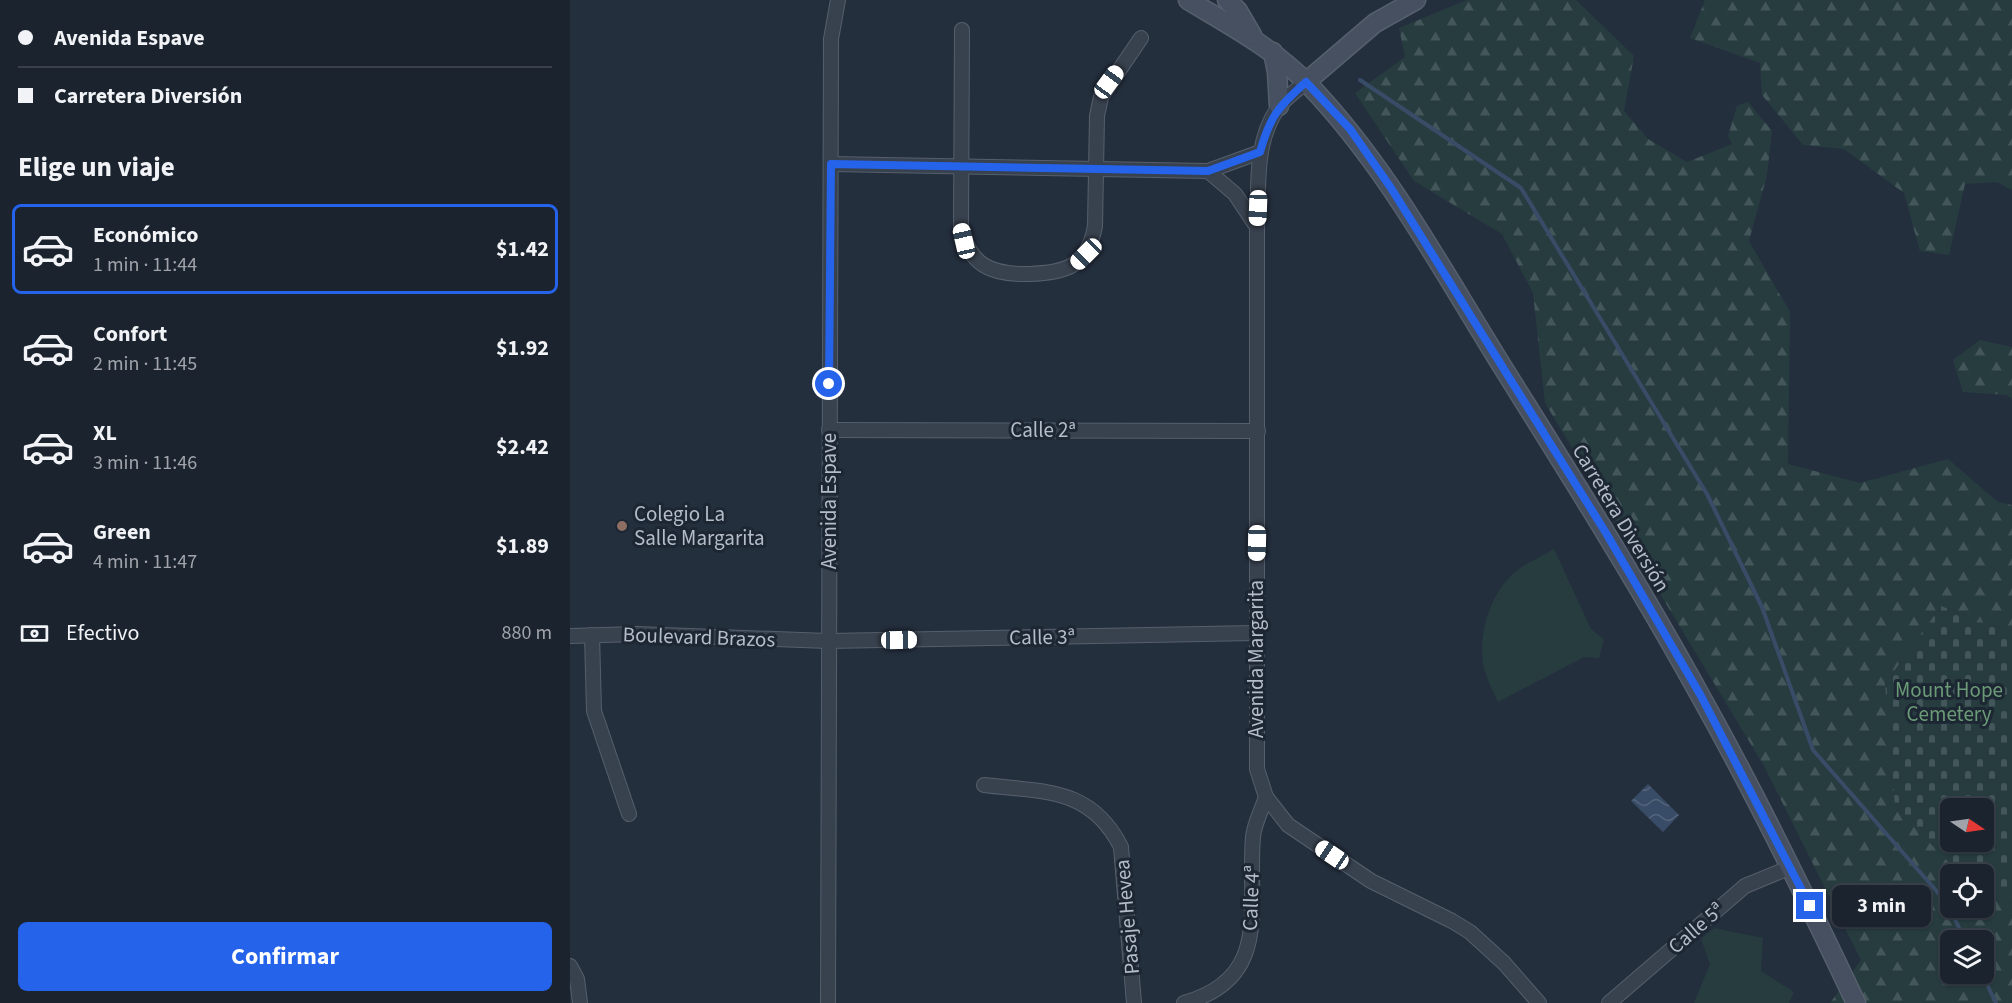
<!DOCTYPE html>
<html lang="es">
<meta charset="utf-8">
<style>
body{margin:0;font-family:"Source Sans 3",sans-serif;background:#282f3a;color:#f1f3f6;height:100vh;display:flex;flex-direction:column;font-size:22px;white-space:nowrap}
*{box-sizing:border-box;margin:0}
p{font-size:20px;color:#a0a4aa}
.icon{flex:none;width:33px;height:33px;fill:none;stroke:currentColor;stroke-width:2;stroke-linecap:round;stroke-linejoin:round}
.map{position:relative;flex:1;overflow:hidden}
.sheet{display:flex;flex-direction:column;background:#1b232e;width:570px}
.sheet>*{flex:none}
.top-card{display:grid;align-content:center;height:132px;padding:0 18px;background:#1b232e}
.needle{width:39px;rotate:103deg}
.tools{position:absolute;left:1370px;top:798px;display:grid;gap:12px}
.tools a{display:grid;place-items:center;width:54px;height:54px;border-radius:9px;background:#1b232e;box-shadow:0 2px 4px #0004,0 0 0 2px #39404a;font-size:30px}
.end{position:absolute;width:27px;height:27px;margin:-14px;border:8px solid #2563eb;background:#fff;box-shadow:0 0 0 3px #fff}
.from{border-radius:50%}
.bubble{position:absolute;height:42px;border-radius:9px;background:#1b232e;box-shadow:0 2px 4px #0004,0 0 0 2px #39404a;font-size:20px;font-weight:700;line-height:42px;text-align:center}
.car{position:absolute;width:18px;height:36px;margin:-18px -9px;border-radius:8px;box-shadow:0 0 4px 2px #0007;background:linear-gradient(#fff 24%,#345 0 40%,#fff 0 76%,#345 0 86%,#fff 0)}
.top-card b{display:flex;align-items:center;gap:21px;height:57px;font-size:22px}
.top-card b+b{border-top:2px solid #39404a}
.top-card i{width:15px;height:15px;background:#f1f3f6}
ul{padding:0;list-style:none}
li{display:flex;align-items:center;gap:18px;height:90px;margin:0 12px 9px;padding:0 6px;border:3px solid transparent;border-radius:9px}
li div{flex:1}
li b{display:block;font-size:22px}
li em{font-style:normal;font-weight:700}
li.selected{border-color:#2563eb}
li>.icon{width:54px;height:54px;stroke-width:1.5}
h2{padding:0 18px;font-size:27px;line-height:72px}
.pay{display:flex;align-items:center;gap:15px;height:66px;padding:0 18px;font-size:22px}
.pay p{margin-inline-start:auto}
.cta{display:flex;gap:12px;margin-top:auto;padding:12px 18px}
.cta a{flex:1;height:69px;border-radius:9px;background:#2563eb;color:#fff;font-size:24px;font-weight:700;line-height:69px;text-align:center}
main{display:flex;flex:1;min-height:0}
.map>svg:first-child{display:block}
.forest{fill:url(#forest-firs);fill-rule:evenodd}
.cemetery{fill:url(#cemetery-stones);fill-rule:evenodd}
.garden{fill:#263c3f}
.water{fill:url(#water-waves)}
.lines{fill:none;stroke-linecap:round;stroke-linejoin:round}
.stream{stroke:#394c67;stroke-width:4}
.minor-casing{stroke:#565f6c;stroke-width:16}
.secondary-casing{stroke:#565f6c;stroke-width:21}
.minor{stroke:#38414e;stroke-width:14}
.secondary{stroke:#465061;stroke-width:18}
.route{stroke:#2563eb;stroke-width:8}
.education-dot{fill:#8d6e63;stroke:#1d2633;stroke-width:2}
.labels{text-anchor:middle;stroke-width:6;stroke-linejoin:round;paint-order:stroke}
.street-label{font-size:21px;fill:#b4bcc9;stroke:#1d2633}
.poi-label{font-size:21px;fill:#b4bcc9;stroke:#1d2633;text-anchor:start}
.park-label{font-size:21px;fill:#6b9a76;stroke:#1d2633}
</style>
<main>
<section class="sheet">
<div class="top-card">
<b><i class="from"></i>Avenida Espave</b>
<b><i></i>Carretera Diversión</b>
</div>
<h2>Elige un viaje</h2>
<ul>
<li class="selected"><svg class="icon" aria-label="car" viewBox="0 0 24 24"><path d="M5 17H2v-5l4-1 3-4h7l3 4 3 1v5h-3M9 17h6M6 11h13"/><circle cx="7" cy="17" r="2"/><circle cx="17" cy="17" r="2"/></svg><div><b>Económico</b><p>1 min · 11:44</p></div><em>$1.42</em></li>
<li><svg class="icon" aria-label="car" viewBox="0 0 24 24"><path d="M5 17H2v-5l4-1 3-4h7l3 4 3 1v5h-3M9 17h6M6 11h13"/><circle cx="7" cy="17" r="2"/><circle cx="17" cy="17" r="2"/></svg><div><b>Confort</b><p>2 min · 11:45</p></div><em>$1.92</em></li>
<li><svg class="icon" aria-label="car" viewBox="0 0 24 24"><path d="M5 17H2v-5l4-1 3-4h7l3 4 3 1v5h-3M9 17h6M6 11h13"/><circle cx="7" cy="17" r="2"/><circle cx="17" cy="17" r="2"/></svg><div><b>XL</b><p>3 min · 11:46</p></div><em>$2.42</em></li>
<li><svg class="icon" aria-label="car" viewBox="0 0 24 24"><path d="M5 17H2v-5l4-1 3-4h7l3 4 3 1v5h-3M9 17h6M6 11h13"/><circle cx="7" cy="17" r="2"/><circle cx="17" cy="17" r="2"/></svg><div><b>Green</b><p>4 min · 11:47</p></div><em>$1.89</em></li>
</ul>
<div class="pay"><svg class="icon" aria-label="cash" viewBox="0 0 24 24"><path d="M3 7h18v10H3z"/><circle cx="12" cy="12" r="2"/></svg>Efectivo<p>880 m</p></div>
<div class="cta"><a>Confirmar</a></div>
</section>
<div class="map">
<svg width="1442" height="1003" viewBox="0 0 1442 1003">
<defs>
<pattern id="forest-firs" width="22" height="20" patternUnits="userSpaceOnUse" patternTransform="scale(1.5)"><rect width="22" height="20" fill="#263c3f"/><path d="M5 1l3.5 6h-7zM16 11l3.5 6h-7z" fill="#435659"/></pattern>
<pattern id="cemetery-stones" width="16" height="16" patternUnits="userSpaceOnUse" patternTransform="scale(1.5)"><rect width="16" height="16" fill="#263c3f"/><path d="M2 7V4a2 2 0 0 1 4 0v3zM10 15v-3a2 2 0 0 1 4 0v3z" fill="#435659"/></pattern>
<pattern id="water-waves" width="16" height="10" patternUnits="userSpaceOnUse" patternTransform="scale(1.5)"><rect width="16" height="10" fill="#394c67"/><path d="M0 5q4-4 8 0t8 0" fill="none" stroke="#53647b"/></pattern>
</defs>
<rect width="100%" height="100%" fill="#242f3e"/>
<!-- forest -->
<g class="forest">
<path d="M897 0H1006L1064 56 1054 111 1078 139 1117 162 1162 144 1158 136 1167 106 1178 102 1202 131 1197 175 1179 241 1220 312 1218 464 1290 483 1378 459 1428 502 1442 505V633L1371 606 1315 684 1385 869 1393 874H1380V908H1413V887L1442 904V1003H1260L1291 960 1194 766 975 403 963 293 932 234 844 181 785 93 835 57 829 28ZM1380 940H1413V974H1380Z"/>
<polygon points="1135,0 1442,0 1442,190 1427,182 1395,184 1379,255 1350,251 1334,193 1274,149 1233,145 1192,95 1190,63 1120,38"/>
<polygon points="1410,340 1442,347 1442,399 1437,395 1393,392 1383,360"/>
</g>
<!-- cemetery -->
<path class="cemetery" d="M1371 606 1442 633V904L1413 887V874H1393L1385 869 1325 807 1315 684ZM1380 808H1413V842H1380Z"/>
<!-- garden -->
<g class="garden">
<path d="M984 549 1021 629 1034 639 1029 658 1014 657 928 702C922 689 915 676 913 663 909 632 920 594 944 573 955 563 971 557 984 549Z"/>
<polygon points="1144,928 1193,938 1191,971 1224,992 1219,1003 1124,1003 1140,964 1131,939"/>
</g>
<!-- water -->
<polygon class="water" points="1078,784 1109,815 1093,832 1061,801"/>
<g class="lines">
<!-- stream -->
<g class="stream">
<polyline points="790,80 951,188 1137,494 1192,607 1243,750 1377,903 1395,940"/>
<polyline points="1412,974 1426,1003"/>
</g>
<defs>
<g id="minor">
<path d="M392 30 391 227C399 265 421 275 459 274 496 273 518 266 525 226L527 116 531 97 571 38"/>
<path d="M736 82C727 90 715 98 708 108 684 142 689 187 687 227V769L696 797 718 825 801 881 882 921 900 932 934 963 969 1003"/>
<polyline points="261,164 638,171 690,152"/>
<polyline points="638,171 665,194 687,227"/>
<polyline points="259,430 688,431"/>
<polyline points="22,635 24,711 59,814"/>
<polyline points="0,636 66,634 258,641 685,633"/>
<path d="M414 785C473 792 521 787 551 847L564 1003"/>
<polyline points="0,966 7,979 10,1003"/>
<polyline points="258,1003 261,39 268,0"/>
<path d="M614 1003C703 978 677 907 683 837 684 824 692 809 696 797"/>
<polyline points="1039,1003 1175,886 1221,867"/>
</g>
<g id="secondary">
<path d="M618 0C661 26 703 48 738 84 817 166 872 270 932 366 1000 475 1069 584 1131 697 1187 797 1237 900 1286 1003"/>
<polyline points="657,0 668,11 682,35"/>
<polyline points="703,52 707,72 709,106"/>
<polyline points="736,82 805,23 846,0"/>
</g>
</defs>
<!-- minor casing -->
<use href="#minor" class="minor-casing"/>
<!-- secondary casing -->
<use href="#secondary" class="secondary-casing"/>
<!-- minor -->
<use href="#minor" class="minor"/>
<!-- secondary -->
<use href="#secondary" class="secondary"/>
</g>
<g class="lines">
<!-- route -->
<path class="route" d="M259 384 261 164 638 171 690 152C700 116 709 106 736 82L780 129 821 188 1036 533 1131 696 1240 906"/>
</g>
<!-- markers -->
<circle class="education-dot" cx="52" cy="526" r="6"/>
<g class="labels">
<!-- street labels -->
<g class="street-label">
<text x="473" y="437">Calle 2ª</text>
<text transform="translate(259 501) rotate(-90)" y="7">Avenida Espave</text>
<text transform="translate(1051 518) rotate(59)" y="7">Carretera Diversión</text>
<text transform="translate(129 637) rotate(2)" y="7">Boulevard Brazos</text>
<text transform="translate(472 637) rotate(-1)" y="7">Calle 3ª</text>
<text transform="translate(686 659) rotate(-90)" y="7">Avenida Margarita</text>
<text transform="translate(681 898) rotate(-88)" y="7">Calle 4ª</text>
<text transform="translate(557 917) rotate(-95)" y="7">Pasaje Hevea</text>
<text transform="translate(1126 928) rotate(-41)" y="7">Calle 5ª</text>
</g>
<!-- poi labels -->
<g class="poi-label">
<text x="64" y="521">Colegio La<tspan x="64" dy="24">Salle Margarita</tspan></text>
</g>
<!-- park labels -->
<g class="park-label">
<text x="1379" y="697">Mount Hope<tspan x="1379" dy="24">Cemetery</tspan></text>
</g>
</g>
</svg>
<div class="tools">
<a><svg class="needle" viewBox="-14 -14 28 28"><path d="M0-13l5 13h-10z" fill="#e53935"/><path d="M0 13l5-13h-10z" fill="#a0a4aa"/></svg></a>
<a><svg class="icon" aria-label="locate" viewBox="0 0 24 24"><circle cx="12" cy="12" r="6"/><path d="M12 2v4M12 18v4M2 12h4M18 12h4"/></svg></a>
<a><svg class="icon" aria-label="layers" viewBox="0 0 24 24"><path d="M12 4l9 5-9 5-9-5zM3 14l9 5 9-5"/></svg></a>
</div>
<i class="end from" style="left:259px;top:384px"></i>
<i class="end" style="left:1240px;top:906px"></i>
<div class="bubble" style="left:1262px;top:885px;width:99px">3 min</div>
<i class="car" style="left:539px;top:82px;rotate:36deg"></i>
<i class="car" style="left:688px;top:208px;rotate:182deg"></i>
<i class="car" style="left:394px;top:241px;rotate:347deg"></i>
<i class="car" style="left:516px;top:254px;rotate:225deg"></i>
<i class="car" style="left:687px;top:543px;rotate:181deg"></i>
<i class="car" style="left:329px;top:640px;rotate:89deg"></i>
<i class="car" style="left:762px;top:855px;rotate:304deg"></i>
</div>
</main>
